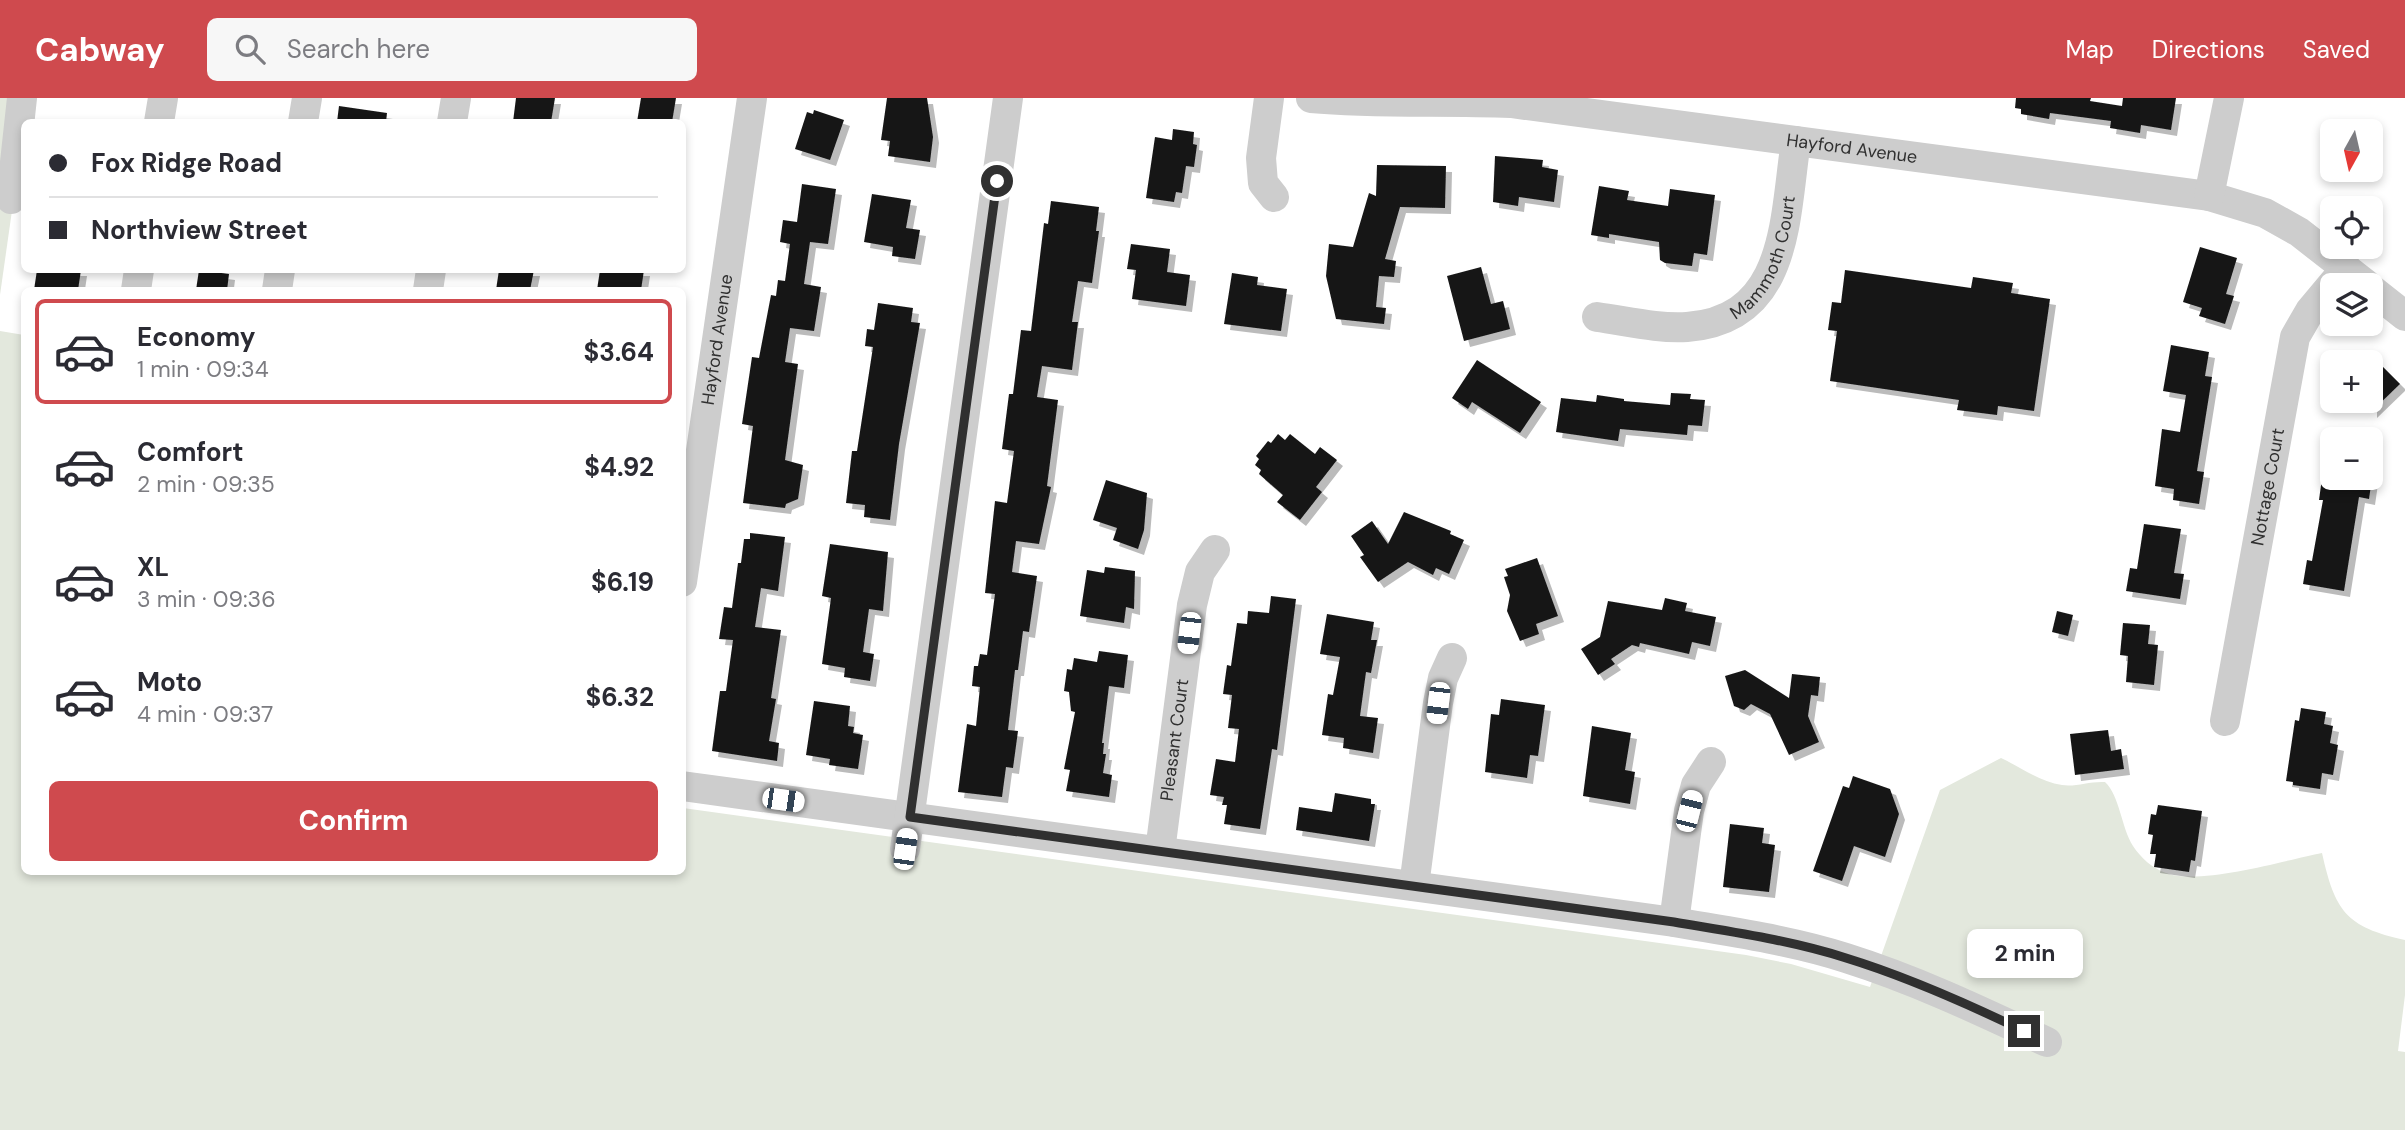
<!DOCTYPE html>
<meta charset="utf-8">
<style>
body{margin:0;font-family:"DM Sans",sans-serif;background:#f7f7f7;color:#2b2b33;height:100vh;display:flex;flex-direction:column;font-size:26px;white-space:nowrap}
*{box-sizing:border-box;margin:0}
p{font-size:23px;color:#7c7c81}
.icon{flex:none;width:38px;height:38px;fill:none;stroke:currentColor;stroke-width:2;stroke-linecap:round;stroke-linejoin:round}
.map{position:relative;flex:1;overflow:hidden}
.details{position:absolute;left:21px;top:189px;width:665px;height:588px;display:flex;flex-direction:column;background:#fff;border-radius:10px;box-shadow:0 4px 10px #0003}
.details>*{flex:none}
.guide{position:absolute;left:21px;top:21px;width:665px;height:154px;border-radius:10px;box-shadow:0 4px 10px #0003;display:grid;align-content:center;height:154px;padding:0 28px;background:#fff}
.needle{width:46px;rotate:188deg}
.buttons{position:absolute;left:2320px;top:21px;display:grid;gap:14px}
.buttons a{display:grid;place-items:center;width:63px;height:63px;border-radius:10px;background:#fff;box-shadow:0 4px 10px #0003;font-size:35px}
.end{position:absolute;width:32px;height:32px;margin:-16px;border:9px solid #303030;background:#fff;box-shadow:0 0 0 4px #fff}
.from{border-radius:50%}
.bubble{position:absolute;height:49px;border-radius:10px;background:#fff;box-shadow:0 4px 10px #0003;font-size:23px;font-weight:700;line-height:49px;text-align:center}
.car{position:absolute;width:21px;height:42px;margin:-21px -10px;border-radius:9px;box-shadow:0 0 5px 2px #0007;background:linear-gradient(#fff 24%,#345 0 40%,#fff 0 76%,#345 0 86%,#fff 0)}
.guide b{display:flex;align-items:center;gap:24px;height:66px;font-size:26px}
.guide b+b{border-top:2px solid #e1e1e2}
.guide i{width:18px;height:18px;background:#2b2b33}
ul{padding:12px 0 0;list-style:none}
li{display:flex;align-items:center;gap:21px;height:105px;margin:0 14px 10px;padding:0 14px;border:4px solid transparent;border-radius:10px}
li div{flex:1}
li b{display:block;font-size:26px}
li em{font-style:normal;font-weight:700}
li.current{border-color:#cf4a4e}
li>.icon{width:63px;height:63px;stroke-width:1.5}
.action{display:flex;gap:14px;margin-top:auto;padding:14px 28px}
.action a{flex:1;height:80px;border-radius:10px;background:#cf4a4e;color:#fff;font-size:28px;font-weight:700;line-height:80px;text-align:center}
header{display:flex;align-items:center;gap:42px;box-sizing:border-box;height:98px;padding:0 35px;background:#cf4a4e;color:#fff}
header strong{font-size:33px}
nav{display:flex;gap:38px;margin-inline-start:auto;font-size:24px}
.search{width:490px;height:63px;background:#f7f7f7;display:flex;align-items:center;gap:18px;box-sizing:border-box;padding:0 24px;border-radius:10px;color:#7c7c81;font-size:26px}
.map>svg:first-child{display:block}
.green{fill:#e3e8dd}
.building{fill:#171717;filter:url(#shadow)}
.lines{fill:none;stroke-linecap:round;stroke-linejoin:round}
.minor{stroke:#cdcdcd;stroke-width:30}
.route{stroke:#303030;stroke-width:9}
.labels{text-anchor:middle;stroke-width:7;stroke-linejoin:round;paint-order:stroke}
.street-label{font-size:18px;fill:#303030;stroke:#fff}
</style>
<header>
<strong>Cabway</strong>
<div class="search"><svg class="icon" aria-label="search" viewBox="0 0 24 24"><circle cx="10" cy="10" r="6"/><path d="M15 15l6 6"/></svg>Search here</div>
<nav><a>Map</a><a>Directions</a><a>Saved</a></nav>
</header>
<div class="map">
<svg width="2405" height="1032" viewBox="0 0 2405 1032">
<defs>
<filter id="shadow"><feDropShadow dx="6" dy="6" stdDeviation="0" flood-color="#0004"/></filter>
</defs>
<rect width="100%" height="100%" fill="#fff"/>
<!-- green -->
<g class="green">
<polygon points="0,0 28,0 0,197"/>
<path d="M0 233 24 237V774H682L683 710 1746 857 1791 866 1870 889 1940 692 2001 660C2020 669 2040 684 2062 687 2076 689 2090 683 2105 684 2120 698 2121 729 2133 748 2141 760 2152 770 2166 775 2198 788 2286 762 2322 755 2335 813 2346 829 2405 842V897L2398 953 2405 954V1032H0Z"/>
</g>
<!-- building -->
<g class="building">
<polygon points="516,0 555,0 551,24 513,24"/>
<polygon points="641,0 676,0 672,24 637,24"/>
<polygon points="887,0 927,0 933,39 930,64 888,58 890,43 881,42"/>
<polygon points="2016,0 2091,0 2090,3 2122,8 2123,0 2176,0 2171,32 2141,27 2140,35 2110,30 2111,23 2050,15 2049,21 2021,16 2021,11 2015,10"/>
<polygon points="339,8 387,15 386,24 337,24"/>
<polygon points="814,12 844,22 830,62 795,51 807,14 813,16"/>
<polygon points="1173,31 1194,34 1193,46 1197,47 1194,69 1186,68 1182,95 1176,94 1174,104 1146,100 1155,39 1172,42"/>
<polygon points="1495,58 1543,62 1542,69 1558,72 1554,104 1519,99 1518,108 1493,104"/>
<polygon points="1377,67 1446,68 1445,110 1400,109 1385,161 1396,163 1394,179 1379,178 1376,209 1386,210 1384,226 1336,221 1326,178 1329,146 1353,149 1369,95 1376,98"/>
<polygon points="802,86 836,91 828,146 810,144 804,186 821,189 814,233 790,230 785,264 798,266 785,362 803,367 798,401 786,406 785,410 743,405 753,328 742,326 752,259 759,260 771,197 776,198 778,182 785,183 790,146 780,144 783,122 797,124"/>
<polygon points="1599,88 1629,93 1627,102 1668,108 1670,91 1715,97 1707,157 1694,155 1692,168 1665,165 1660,162 1659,144 1609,136 1609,140 1591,137"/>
<polygon points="872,96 911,102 906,130 920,132 915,161 892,158 893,149 864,144"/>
<polygon points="1051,103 1099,109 1096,133 1099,133 1092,185 1078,183 1072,224 1078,224 1072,272 1042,268 1037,299 1058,302 1047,388 1051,389 1039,446 1016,443 1012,474 1037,478 1029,534 1023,533 1018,572 1015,572 1008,632 1018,633 1013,670 1006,669 1002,699 958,694 967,626 976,628 980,589 972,588 974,568 978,568 980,556 987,557 995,496 985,495 995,403 1007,405 1014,353 1002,351 1009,296 1013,296 1021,232 1031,233 1044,125 1048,126"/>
<polygon points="1131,146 1170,151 1167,174 1190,177 1186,208 1132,201 1136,172 1127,171"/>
<polygon points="2200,149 2237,160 2226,196 2234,198 2225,226 2199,218 2202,210 2183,204"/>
<polygon points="1481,169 1491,206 1503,203 1510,231 1464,243 1447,178"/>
<polygon points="37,172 81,172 78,192 34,192"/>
<polygon points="199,172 229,176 227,192 196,192"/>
<polygon points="499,172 534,172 530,192 496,192"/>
<polygon points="600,172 644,172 641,192 597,192"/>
<polygon points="1845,172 1971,190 1973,179 2013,185 2011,195 2050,201 2034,313 1998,308 1997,317 1957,312 1959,302 1830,283 1837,233 1828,232 1832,204 1841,205"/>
<polygon points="1232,175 1258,179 1257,187 1287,191 1281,233 1224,226"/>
<polygon points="878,205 913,210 911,224 920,225 899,346 890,422 864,419 865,407 846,405 852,353 857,353 873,249 865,248 867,231 874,232"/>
<polygon points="2171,247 2209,254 2205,278 2212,279 2197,373 2204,374 2199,406 2173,402 2174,391 2155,388 2162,331 2180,334 2186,297 2163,293"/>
<polygon points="2371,257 2400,286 2371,314"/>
<polygon points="1477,262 1541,304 1520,335 1472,304 1468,311 1452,300"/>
<polygon points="1671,295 1691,296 1690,301 1705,302 1702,328 1688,327 1687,337 1620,331 1618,343 1556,334 1561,300 1596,304 1597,297 1624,301 1624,303 1670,307"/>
<polygon points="1278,336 1285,342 1290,336 1315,356 1320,349 1337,362 1316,389 1322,394 1300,422 1277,404 1283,397 1259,376 1261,372 1255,367 1259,361 1256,358 1268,343 1271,345"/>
<polygon points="2322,380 2372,380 2369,401 2359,399 2344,493 2303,486 2307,462 2312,463 2323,402 2319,402"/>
<polygon points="1106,382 1147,395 1144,432 1138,451 1113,442 1117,430 1093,422"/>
<polygon points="1404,414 1451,433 1450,436 1464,442 1449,476 1436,470 1433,477 1408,464 1378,484 1360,459 1364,457 1351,438 1372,423 1388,446"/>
<polygon points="2144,426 2181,431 2174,475 2184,476 2180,501 2126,493 2130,470 2137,471"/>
<polygon points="750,435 785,439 778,493 761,490 755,529 781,532 771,600 776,601 769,643 779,645 777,663 712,653 720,593 726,593 733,542 719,541 724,509 732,510 738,465 741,465 744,441 750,441"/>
<polygon points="830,446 888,454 883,513 869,511 863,554 874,556 870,583 844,579 845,570 822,566 831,500 822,498"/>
<polygon points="1537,460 1558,518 1536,526 1539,536 1520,543 1507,513 1510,497 1504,479 1508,478 1505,471"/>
<polygon points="1105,469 1135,473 1134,511 1126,509 1124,525 1080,518 1087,472 1104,475"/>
<polygon points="1271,498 1296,501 1277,652 1272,651 1260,731 1224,726 1227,707 1222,707 1224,699 1210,697 1216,661 1235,664 1239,631 1228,630 1232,597 1223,596 1227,567 1231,568 1237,525 1247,526 1248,513 1269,515"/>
<polygon points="1665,500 1687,505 1685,513 1716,519 1710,548 1692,544 1689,556 1640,545 1639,549 1632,547 1611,561 1615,566 1598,577 1581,551 1600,539 1608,503 1662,512"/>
<polygon points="2057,513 2073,517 2068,538 2052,534"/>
<polygon points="1327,516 1374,524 1371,542 1377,542 1371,575 1366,574 1360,618 1378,620 1373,655 1343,650 1344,640 1322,637 1328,596 1333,597 1340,559 1320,556"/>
<polygon points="2123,525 2150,527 2148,546 2158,547 2154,587 2126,584 2128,558 2120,557"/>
<polygon points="1099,553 1128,557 1124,590 1109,588 1102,645 1104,645 1103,656 1106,656 1103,675 1112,677 1109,699 1066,693 1070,672 1064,671 1075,614 1071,613 1069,594 1064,593 1067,571 1072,572 1074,560 1097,564"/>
<polygon points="1745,572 1789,600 1792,576 1820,579 1818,598 1811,597 1808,618 1819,644 1789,657 1770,616 1751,606 1744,612 1734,608 1725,578"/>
<polygon points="1501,601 1545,607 1538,658 1530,657 1527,680 1485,674 1491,616 1499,617"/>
<polygon points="814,603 850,608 848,628 854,629 853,635 863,637 858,671 829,667 830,661 806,657"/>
<polygon points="2301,610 2326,614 2324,626 2333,628 2330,645 2338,647 2333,677 2322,675 2320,691 2293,687 2293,684 2286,683 2295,622 2299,623"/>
<polygon points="1592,628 1631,635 1625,672 1635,674 1630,706 1583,698"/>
<polygon points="2108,632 2111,653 2121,651 2124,671 2075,677 2070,636"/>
<polygon points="1853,678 1890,691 1899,716 1885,759 1854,748 1842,783 1813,773 1843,688 1849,690"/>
<polygon points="1335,695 1371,701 1371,706 1375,706 1369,743 1296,732 1299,709 1332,714"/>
<polygon points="2158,707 2202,713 2195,763 2191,762 2189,774 2154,769 2156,756 2150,756 2153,737 2148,736 2151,716 2156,717"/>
<polygon points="1730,726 1764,730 1762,745 1775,747 1769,794 1723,789"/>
</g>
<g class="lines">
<!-- minor -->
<g class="minor">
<polyline points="1269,0 1261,60 1263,85 1274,99"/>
<path id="s1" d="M1311 0C1378 6 1444 2 1511 5L2209 98 2265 115 2299 134 2367 187"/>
<polyline points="159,24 163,0"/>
<polyline points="303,24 307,0"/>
<polyline points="452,24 456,0"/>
<polyline points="2209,98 2229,0"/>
<polyline points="11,101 22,0"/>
<polyline points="2371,191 2405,218"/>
<polyline points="136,192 139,172"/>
<polyline points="277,192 280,172"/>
<polyline points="428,192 431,172"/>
<path id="s2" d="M1597 219C1626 223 1659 231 1687 229 1789 221 1784 121 1796 43"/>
<path id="s3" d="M682 484 752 0"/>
<path id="s4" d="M2225 623 2295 239 2310 213 2346 170"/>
<path d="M682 688 1674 824C1731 834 1790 842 1846 860 1916 882 1981 913 2047 944"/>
<polyline points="905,751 1008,0"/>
<path id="s5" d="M1160 753 1192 507 1200 474 1215 452"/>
<polyline points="1414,788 1438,605 1443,580 1452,560"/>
<polyline points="1674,824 1689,713 1696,687 1711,664"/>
</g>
</g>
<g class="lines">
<!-- route -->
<path class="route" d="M997 83 910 719 1674 824C1732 834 1790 842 1846 860 1908 879 1966 905 2024 933"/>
</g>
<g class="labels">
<!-- street labels -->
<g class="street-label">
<text dy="6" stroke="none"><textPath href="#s1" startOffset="544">Hayford Avenue</textPath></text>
<text dy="6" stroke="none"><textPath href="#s2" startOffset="206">Mammoth Court</textPath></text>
<text dy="6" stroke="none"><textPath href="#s3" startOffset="245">Hayford Avenue</textPath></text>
<text dy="6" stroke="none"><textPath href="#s4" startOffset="238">Nottage Court</textPath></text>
<text dy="6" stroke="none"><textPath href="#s5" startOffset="112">Pleasant Court</textPath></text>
</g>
</g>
</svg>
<div class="buttons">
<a><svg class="needle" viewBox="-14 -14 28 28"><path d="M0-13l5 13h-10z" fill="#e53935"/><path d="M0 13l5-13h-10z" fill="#7c7c81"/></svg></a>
<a><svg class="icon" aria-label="locate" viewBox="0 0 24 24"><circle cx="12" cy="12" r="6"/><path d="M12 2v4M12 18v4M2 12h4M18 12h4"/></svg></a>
<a><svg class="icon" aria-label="layers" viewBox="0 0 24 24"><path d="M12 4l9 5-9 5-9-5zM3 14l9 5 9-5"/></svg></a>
<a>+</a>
<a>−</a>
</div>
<i class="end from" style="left:997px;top:83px"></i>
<i class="end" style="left:2024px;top:933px"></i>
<div class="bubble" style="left:1967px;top:831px;width:116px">2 min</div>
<i class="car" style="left:1189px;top:535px;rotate:187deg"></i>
<i class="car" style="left:1438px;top:605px;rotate:187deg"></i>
<i class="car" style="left:783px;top:702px;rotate:98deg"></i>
<i class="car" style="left:1689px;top:713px;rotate:14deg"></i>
<i class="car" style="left:905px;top:751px;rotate:8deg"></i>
<div class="guide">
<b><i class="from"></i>Fox Ridge Road</b>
<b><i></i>Northview Street</b>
</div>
<section class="details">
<ul>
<li class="current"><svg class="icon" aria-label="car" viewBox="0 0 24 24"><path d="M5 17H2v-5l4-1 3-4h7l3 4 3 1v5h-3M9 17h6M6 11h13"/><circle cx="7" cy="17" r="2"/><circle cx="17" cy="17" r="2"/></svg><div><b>Economy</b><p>1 min · 09:34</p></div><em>$3.64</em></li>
<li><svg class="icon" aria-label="car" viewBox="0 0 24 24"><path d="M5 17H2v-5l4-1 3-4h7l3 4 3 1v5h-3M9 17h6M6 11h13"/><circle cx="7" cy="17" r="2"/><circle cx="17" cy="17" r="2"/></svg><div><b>Comfort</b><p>2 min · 09:35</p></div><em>$4.92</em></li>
<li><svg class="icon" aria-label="car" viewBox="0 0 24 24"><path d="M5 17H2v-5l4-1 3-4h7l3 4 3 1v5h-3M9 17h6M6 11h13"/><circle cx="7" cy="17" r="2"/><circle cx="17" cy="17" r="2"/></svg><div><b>XL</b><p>3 min · 09:36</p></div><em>$6.19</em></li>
<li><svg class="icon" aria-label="car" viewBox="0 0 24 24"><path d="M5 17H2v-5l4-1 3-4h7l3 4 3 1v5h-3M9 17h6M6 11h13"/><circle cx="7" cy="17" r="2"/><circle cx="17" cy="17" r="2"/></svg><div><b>Moto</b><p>4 min · 09:37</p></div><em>$6.32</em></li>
</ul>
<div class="action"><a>Confirm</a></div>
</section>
</div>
